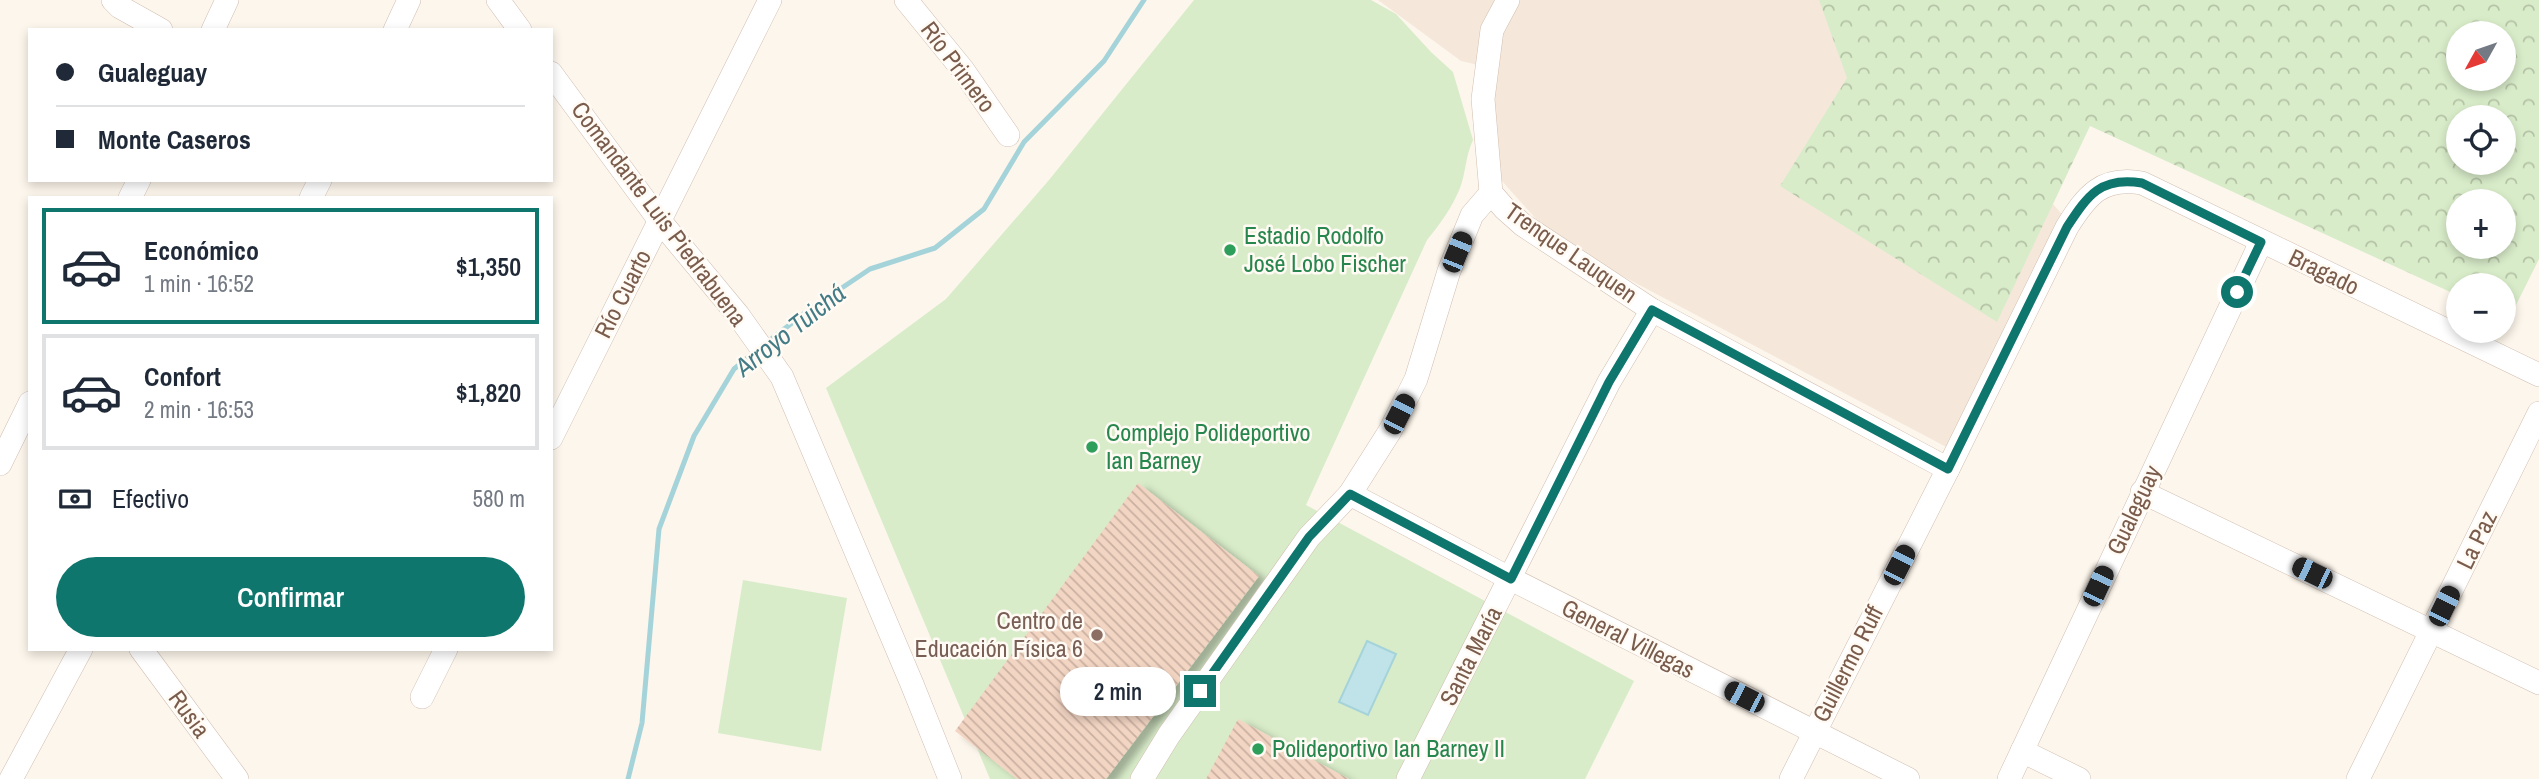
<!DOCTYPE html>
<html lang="es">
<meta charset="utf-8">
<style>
body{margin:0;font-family:"Archivo Narrow",sans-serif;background:#f6f6f7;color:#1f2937;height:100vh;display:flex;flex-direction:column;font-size:26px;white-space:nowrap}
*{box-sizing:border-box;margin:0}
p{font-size:23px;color:#747a83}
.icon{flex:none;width:38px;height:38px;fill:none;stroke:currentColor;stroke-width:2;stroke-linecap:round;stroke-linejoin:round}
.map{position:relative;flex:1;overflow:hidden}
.details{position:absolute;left:28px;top:196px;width:525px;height:455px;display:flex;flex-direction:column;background:#fff;border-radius:0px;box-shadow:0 4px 10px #0003}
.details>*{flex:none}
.banner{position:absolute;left:28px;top:28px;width:525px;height:154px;border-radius:0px;box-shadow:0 4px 10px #0003;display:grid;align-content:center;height:154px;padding:0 28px;background:#fff}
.needle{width:46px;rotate:230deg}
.controls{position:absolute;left:2446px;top:21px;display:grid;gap:14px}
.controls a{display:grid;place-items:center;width:70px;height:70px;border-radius:50%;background:#fff;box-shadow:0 4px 10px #0003;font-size:35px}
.end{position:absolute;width:32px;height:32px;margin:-16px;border:9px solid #0f766e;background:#fff;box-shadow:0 0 0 4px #fff}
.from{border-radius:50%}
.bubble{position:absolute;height:49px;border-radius:24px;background:#fff;box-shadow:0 4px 10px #0003;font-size:23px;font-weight:600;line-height:49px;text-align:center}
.car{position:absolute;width:21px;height:42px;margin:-21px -10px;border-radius:9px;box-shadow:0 0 5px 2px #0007;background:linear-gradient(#222 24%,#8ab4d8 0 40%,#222 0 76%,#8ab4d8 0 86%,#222 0)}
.banner b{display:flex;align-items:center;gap:24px;height:66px;font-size:26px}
.banner b+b{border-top:2px solid #e0e1e3}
.banner i{width:18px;height:18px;background:#1f2937}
ul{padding:12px 0 0;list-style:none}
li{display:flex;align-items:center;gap:21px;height:116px;margin:0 14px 10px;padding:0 14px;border:4px solid #e0e1e3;border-radius:0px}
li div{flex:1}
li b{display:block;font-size:26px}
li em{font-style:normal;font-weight:600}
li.selected{border-color:#0f766e}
li>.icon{width:63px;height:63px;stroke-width:1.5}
.pay{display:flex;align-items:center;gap:18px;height:77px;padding:0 28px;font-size:26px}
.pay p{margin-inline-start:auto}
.button{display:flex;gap:14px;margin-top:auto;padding:14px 28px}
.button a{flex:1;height:80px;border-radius:42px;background:#0f766e;color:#fff;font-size:28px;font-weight:600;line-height:80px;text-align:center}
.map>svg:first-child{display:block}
.residential{fill:#f5e8da}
.forest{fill:url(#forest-crowns);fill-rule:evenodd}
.pitch{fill:#d8ecc9}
.water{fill:#bfe3e8;stroke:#a5d3da;stroke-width:2}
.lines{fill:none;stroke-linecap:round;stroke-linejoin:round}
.stream{stroke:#a5d3da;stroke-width:5}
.building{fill:url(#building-back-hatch);filter:url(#shadow)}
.street-casing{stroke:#d1beb0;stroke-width:24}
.street{stroke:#fff;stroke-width:23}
.route{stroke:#0f766e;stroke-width:9}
.leisure-dot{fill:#2e9e5b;stroke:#fffaf3;stroke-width:2.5}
.education-dot{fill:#8d6e63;stroke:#fffaf3;stroke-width:2.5}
.labels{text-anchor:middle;stroke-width:5;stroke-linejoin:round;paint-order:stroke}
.street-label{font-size:24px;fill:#7a5c4d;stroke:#fffaf3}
.leisure-label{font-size:24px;fill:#27864d;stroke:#fffaf3;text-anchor:start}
.education-label{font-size:24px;fill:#785e54;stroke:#fffaf3;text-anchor:end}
.water-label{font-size:26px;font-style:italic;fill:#437c86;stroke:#fffaf3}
</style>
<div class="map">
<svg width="2539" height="779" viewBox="0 0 2539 779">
<defs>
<pattern id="forest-crowns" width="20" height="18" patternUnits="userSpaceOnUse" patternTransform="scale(1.75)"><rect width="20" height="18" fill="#d8ecc9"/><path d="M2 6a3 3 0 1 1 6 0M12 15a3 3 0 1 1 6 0" fill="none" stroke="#b4c2a5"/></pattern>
<pattern id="building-back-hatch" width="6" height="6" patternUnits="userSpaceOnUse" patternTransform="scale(1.75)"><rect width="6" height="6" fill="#f3d5c3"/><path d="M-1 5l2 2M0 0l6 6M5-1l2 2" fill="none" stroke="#cab0a1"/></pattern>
<filter id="shadow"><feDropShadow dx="8" dy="4.5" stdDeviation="3.5" flood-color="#0004"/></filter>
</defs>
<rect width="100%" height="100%" fill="#fdf6ec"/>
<!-- residential -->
<polygon class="residential" points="1378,0 1871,0 2068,221 1954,451 1556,241 1501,180 1487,67 1461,61"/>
<!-- forest -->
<path class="forest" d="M1819 0H2539V259L2509 319 2504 317V285H2459V296L2090 126 1997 322 1780 186 1847 78ZM2459 33H2504V79H2459ZM2459 117H2504V163H2459ZM2459 201H2504V247H2459Z"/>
<!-- pitch -->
<g class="pitch">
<path d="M1194 0H1371L1396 14 1431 52 1453 72 1473 140C1465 157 1466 172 1460 188 1452 208 1440 224 1427 240L1306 505 1634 681 1585 779H990L826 388 946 299 1049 180Z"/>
<polygon points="743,580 847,598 821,751 718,733"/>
</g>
<!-- water -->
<polygon class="water" points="1367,641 1396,654 1368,715 1339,702"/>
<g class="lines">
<!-- stream -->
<g class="stream">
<polyline points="765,344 806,312 870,269 935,248 984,209 1024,142 1104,61 1144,0"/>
<polyline points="628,779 642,723 659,529 694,436 734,369 757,350"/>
</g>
</g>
<!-- building -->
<g class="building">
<polygon points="1138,483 1259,576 1106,779 1017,779 955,731"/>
<polygon points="1238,719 1349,779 1206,779"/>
</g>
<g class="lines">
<defs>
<g id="street">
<polyline points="113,0 120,7 161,30"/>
<polyline points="498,0 520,30"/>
<polyline points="906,0 963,70 1008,135"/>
<polyline points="213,30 227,0"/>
<polyline points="395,30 409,0"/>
<polyline points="551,73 660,221 738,315 782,377 912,684 950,779"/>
<polyline points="1491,193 1505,209 1523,225 1652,310 1948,469"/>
<polyline points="130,198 139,180"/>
<polyline points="311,198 320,180"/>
<polyline points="551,438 770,0"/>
<polyline points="0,464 30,403"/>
<polyline points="2142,492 2539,683"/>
<polyline points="1350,494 1511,579 1908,779"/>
<polyline points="141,649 237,779"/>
<polyline points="422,697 446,649"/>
<polyline points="2022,751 2079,779"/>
<polyline points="11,779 81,649"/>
<polyline points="1142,779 1169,735 1309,537 1350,494 1390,431 1416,379 1449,271 1472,215 1491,193 1483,99 1492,30 1508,0"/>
<polyline points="1408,779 1609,382 1652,310"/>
<path d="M1791 779 1948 469 2067 227C2087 195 2102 176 2142 183L2539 375"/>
<polyline points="2009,779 2261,242"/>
<polyline points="2358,779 2539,413"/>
</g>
</defs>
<!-- street casing -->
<use href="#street" class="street-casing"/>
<!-- street -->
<use href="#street" class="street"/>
</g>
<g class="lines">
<!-- route -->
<path class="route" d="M1200 691 1309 537 1350 494 1511 579 1609 382 1652 310 1948 469 2067 227C2088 195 2101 176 2142 183L2261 242 2237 292"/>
</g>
<!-- markers -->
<g class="leisure-dot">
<circle cx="1230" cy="250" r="7"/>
<circle cx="1092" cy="447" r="7"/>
<circle cx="1258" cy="749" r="7"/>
</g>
<circle class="education-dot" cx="1097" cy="635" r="7"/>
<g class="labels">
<!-- street labels -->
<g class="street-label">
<text transform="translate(958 67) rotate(53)" y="8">Río Primero</text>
<text transform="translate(659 214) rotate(53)" y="8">Comandante Luis Piedrabuena</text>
<text transform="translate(1571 253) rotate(35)" y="8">Trenque Lauquen</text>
<text transform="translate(2324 272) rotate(26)" y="8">Bragado</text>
<text transform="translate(623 294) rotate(-63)" y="8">Río Cuarto</text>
<text transform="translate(2134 510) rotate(-65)" y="8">Gualeguay</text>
<text transform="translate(2477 540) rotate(-64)" y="8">La Paz</text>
<text transform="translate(1628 639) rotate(27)" y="8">General Villegas</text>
<text transform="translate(1471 656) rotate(-63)" y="8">Santa María</text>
<text transform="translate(1848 664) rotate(-63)" y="8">Guillermo Ruff</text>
<text transform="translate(189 714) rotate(54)" y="8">Rusia</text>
</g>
<!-- leisure labels -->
<g class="leisure-label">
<text x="1244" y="244">Estadio Rodolfo<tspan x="1244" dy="28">José Lobo Fischer</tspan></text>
<text x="1106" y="441">Complejo Polideportivo<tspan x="1106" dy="28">Ian Barney</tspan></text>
<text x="1272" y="757">Polideportivo Ian Barney II</text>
</g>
<!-- education labels -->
<g class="education-label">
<text x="1083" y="629">Centro de<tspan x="1083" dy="28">Educación Física 6</tspan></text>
</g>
<!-- water labels -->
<g class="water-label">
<text transform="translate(790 330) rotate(-38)" y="9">Arroyo Tuichá</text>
</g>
</g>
</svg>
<div class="controls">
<a><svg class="needle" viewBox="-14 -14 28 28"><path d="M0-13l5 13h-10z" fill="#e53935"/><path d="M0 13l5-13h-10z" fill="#747a83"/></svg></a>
<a><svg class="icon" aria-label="locate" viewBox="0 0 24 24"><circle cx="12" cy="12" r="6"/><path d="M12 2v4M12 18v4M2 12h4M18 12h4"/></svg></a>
<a>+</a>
<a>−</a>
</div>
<i class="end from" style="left:2237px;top:292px"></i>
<i class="end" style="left:1200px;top:691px"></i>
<div class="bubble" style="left:1060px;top:667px;width:116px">2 min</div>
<i class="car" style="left:1457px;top:252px;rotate:22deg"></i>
<i class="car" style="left:1399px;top:414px;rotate:27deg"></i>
<i class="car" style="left:1899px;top:565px;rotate:27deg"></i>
<i class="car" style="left:2312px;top:573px;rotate:296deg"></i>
<i class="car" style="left:2098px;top:586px;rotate:25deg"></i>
<i class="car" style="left:2444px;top:606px;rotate:26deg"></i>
<i class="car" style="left:1744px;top:697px;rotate:297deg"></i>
<div class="banner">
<b><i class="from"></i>Gualeguay</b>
<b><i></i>Monte Caseros</b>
</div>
<section class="details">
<ul>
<li class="selected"><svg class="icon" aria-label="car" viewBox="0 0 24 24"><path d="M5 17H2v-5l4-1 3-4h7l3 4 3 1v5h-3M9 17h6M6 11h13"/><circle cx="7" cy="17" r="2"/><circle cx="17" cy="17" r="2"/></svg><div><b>Económico</b><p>1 min · 16:52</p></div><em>$1,350</em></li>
<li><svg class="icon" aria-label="car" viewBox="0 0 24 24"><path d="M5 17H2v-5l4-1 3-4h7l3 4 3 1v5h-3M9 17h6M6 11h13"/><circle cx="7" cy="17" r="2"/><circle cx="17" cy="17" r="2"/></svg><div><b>Confort</b><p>2 min · 16:53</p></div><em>$1,820</em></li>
</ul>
<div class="pay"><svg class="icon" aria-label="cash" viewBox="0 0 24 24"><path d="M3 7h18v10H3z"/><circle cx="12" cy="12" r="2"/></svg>Efectivo<p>580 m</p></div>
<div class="button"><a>Confirmar</a></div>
</section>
</div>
